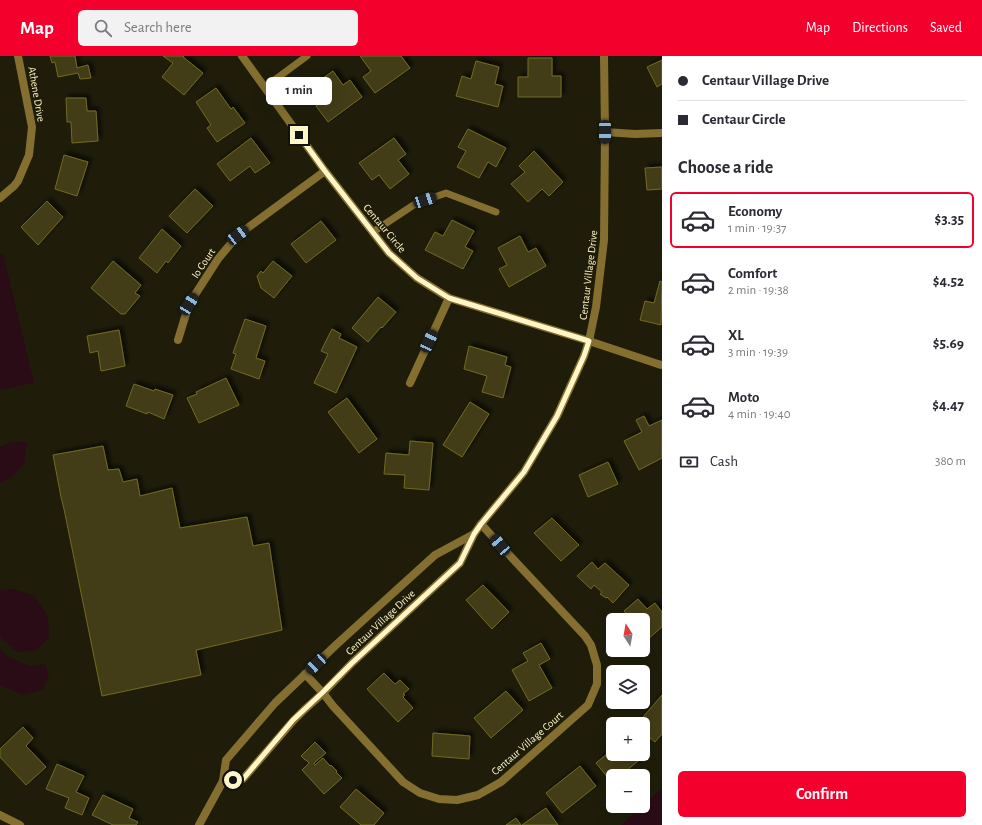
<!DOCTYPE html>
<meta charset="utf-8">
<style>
body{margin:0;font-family:"Alegreya Sans",sans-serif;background:#f2f2f3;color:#2b2b33;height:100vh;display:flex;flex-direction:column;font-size:15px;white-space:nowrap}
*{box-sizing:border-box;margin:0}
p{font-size:13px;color:#7c7c81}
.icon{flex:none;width:22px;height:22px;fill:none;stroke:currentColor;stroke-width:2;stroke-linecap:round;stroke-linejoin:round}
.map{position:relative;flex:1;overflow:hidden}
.details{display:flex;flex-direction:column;background:#fff;width:320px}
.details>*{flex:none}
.hud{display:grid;align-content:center;height:88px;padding:0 16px;background:#fff}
.needle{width:26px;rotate:349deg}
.controls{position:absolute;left:606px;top:557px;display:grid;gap:8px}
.controls a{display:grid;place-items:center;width:44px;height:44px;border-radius:6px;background:#fff;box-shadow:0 4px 16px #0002;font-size:20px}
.end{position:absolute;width:18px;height:18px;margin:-9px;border:5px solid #fff6c8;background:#111;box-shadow:0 0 0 2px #111}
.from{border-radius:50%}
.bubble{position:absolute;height:28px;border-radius:6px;background:#fff;box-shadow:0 4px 16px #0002;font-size:13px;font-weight:600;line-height:28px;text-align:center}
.car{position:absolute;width:12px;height:24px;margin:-12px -6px;border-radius:5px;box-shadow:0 0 3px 1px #0007;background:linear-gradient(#222 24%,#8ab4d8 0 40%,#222 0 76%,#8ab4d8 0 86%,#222 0)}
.hud b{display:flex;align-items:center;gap:14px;height:38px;font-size:15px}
.hud b+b{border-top:1px solid #e1e1e2}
.hud i{width:10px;height:10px;background:#2b2b33}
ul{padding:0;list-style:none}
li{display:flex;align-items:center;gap:12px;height:56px;margin:0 8px 6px;padding:0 8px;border:2px solid transparent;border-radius:6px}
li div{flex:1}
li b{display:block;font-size:15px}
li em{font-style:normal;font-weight:600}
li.current{border-color:#f3002d}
li>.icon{width:36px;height:36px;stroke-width:1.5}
h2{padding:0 16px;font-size:18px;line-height:48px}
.pay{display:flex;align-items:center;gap:10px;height:44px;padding:0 16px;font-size:15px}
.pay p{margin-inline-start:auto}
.action{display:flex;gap:8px;margin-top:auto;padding:8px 16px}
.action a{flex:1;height:46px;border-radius:6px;background:#f3002d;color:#fff;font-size:16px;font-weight:600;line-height:46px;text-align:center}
header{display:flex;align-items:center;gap:24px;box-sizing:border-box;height:56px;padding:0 20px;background:#f3002d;color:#fff}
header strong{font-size:19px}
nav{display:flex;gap:22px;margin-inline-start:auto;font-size:14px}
.search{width:280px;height:36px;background:#f2f2f3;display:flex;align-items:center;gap:10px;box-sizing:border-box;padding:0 14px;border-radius:6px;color:#7c7c81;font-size:15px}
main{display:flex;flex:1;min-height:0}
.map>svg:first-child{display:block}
.green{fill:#2a0c16}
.building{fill:#423e14;stroke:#716a24;filter:url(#shadow)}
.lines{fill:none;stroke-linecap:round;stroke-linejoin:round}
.service{stroke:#846f30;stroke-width:7}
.minor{stroke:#846f30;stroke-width:8}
.tertiary{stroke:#846f30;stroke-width:8}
.route{stroke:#fff6c8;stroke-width:5}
.labels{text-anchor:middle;stroke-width:3;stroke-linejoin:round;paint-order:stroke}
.street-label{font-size:11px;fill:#fff6c8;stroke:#1f1d0a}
</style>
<header>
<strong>Map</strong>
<div class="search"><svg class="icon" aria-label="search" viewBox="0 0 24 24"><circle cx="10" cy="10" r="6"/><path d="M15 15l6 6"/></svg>Search here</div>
<nav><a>Map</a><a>Directions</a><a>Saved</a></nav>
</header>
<main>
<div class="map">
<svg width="662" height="769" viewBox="0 0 662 769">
<defs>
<filter id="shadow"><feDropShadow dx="3.5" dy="-3.5" stdDeviation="2" flood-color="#0009"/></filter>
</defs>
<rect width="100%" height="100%" fill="#1f1d0a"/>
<!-- green -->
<g class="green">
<polygon points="3,197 34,327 0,334 0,198"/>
<polygon points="12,386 27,386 24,408 12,421 0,427 0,391"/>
<polygon points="15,533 34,540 48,560 49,581 37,594 17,596 0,581 0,534"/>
<polygon points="0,593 9,601 30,610 45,608 49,620 43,634 22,639 0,629"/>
<polygon points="662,732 662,769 621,769 642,750 643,750 643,749"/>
</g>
<!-- building -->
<g class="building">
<polygon points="50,0 75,0 77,12 88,9 91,22 80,23 78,17 58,21 55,6 52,7"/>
<polygon points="163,0 184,0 183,1 203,17 184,39 162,21 173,7"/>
<polygon points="360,0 401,0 410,12 375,37 363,21 371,15"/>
<polygon points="528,2 552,2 552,20 561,20 561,41 518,41 518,21 528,21"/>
<polygon points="662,4 662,28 657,31 647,11"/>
<polygon points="476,5 499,11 495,28 503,30 498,51 456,40 462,20 471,23"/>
<polygon points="333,15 343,29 350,24 362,41 328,66 316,50 324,44 313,29"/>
<polygon points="216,32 231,53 233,51 245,67 217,86 207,72 211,69 196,46"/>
<polygon points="66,42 86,42 87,55 96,55 98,85 72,87 71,66 67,66"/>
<polygon points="468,73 506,92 496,111 488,106 479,122 457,111 466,95 458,91"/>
<polygon points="251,82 270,107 255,117 250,110 230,125 217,108"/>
<polygon points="394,82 406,98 398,104 409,118 390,133 379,119 372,124 359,107"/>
<polygon points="534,95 563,126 549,140 542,133 528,146 511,128 525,116 519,110"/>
<polygon points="64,99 88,106 77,140 55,133"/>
<polygon points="662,111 662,133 647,134 645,112"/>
<polygon points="195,133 213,150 187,177 169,160"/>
<polygon points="47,145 63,161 38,189 21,171"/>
<polygon points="452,164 474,175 465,191 473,195 463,213 425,194 435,176 443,180"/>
<polygon points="321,165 336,184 306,207 291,188"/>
<polygon points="162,173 181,190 168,207 166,205 157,217 139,202"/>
<polygon points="520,180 528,196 536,192 546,210 509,231 499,213 507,209 498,192"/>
<polygon points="113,205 141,229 135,237 140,240 125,258 121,258 91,232"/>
<polygon points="273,205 292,220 274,242 261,232 257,220 261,215 263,217"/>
<polygon points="660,225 662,226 661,269 640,264 645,245 654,247"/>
<polygon points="378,241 396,256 382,272 381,271 368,286 352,272"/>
<polygon points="245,263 266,270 256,302 265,305 259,323 231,313 236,298 233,297"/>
<polygon points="332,273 341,278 339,282 357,291 336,337 314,327 328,298 321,295"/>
<polygon points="119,274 125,310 101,315 98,295 90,297 87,280"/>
<polygon points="469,290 507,301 505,309 511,311 503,342 482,336 487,320 464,313"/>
<polygon points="226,322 239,349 199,367 187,342 197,338 196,336"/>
<polygon points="134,328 154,335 155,333 173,339 164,363 148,356 147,358 126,350"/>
<polygon points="347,342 377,383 359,397 328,356"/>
<polygon points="470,346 489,358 462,401 443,389"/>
<polygon points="644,360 649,370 662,364 662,402 639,414 624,385 642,376 636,364"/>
<polygon points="410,385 433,387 429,434 404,432 405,419 384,418 386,397 409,399"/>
<polygon points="103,390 108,414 119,413 123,426 137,423 140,440 172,432 180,472 247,461 253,490 269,487 282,574 196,594 201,619 102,640 64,453 61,441 53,399"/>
<polygon points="608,406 618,428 588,441 579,419"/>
<polygon points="552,462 579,489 561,505 534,477"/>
<polygon points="592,506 598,513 605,507 629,529 613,547 607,541 606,542 600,538 602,536 594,529 591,533 577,520"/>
<polygon points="483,529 509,556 492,573 466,544"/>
<polygon points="638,543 647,553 655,547 662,556 662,571 648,583 643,577 643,564 632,564 624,555"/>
<polygon points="541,587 550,603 539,609 552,632 529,645 512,614 528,605 523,597"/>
<polygon points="384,617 395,628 400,624 409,633 403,638 405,639 403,641 413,652 398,666 367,633"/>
<polygon points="506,635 523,654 491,682 474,662"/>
<polygon points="662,639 662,678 655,686 643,676 643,668 637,668"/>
<polygon points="23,671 33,682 26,690 46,711 26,729 0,701 0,693"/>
<polygon points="433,677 470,680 469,703 432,700"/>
<polygon points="613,679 613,690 607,683"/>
<polygon points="315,686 326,697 314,707 315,709 323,702 330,710 331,709 337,715 336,716 342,722 324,738 302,714 309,707 306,704 305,704 301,700"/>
<polygon points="613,693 613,698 640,698 643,701 620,720 613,720 613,726 612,727 596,707"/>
<polygon points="57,708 84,720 76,736 89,742 82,759 65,752 69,742 46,733"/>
<polygon points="580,710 596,730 562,757 546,737"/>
<polygon points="356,733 384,757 374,769 361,769 340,751"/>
<polygon points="103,739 133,753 129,762 138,766 136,769 113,769 92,759"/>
<polygon points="546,752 558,769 522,769"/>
<polygon points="516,762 521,769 506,769"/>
</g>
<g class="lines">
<!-- service -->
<g class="service">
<polyline points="265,31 307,0"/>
<polyline points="373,176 415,148 446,137 496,156"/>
</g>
<!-- minor -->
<g class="minor">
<polyline points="242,0 325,115 389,197 417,222 449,242 589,285 658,308 662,309"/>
<polyline points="605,76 635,78 662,77"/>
<polyline points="0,142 14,130 18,125 29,99 32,71 18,0"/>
<polyline points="178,284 189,248 218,203 238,179 325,115"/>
<polyline points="410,327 449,242"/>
<polyline points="305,618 323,637 333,650 403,726 420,737 439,743 457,744 478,739 501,726 588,649 597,628 597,609 591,589 585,580 500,489 481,468"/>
<polyline points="0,759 20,769"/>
</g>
<!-- tertiary -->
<g class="tertiary">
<polyline points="223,725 243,723 293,665 304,654 323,637 352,607 460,507 474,478 481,468 524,416 557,360 584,300 589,285 596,251 604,184 605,76 604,0"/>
<polyline points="199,769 223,725 226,704 275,647 337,588 435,499 474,478"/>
</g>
</g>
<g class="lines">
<!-- route -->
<polyline class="route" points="233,724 243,723 293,664 322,637 352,607 460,507 474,478 481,468 524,416 557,360 584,300 589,285 449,242 417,222 389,197 325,115 299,79"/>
</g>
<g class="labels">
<!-- street labels -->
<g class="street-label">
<text transform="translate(37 38) rotate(80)" y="4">Athene Drive</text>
<text transform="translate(385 172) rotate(50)" y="4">Centaur Circle</text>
<text transform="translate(203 207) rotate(-56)" y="4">Io Court</text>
<text transform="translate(588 219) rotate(-83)" y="4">Centaur Village Drive</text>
<text transform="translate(380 566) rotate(-43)" y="4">Centaur Village Drive</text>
<text transform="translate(527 687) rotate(-41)" y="4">Centaur Village Court</text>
</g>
</g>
</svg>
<div class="controls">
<a><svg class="needle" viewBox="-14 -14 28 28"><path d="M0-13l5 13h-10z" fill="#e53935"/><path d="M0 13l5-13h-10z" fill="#7c7c81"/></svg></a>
<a><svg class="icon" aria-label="layers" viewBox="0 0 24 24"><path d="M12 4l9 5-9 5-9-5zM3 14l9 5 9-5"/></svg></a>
<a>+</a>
<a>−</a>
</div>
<i class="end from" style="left:233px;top:724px"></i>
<i class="end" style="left:299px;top:79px"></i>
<div class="bubble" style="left:266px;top:21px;width:66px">1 min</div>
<i class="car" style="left:605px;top:76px;rotate:180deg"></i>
<i class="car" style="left:425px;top:144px;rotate:72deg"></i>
<i class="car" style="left:238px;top:179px;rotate:53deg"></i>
<i class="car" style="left:189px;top:248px;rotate:32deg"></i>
<i class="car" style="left:429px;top:285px;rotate:25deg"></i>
<i class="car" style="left:500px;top:489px;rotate:320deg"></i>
<i class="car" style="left:316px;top:608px;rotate:227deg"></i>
</div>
<section class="details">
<div class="hud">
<b><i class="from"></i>Centaur Village Drive</b>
<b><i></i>Centaur Circle</b>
</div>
<h2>Choose a ride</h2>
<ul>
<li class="current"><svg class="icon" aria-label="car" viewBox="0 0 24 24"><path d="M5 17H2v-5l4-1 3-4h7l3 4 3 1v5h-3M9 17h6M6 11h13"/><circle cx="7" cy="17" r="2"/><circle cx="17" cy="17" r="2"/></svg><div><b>Economy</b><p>1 min · 19:37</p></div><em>$3.35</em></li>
<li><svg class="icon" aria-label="car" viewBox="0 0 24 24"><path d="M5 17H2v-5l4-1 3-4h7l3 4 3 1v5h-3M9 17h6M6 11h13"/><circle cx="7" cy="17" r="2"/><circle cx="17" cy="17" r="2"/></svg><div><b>Comfort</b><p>2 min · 19:38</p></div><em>$4.52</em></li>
<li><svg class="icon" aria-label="car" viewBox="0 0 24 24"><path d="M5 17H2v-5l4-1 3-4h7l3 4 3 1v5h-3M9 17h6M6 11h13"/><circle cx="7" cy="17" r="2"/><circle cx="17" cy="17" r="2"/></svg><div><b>XL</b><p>3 min · 19:39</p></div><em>$5.69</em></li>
<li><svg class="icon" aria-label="car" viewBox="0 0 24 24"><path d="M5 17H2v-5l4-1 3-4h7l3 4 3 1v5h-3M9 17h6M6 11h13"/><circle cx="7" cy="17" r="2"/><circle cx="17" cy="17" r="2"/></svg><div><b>Moto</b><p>4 min · 19:40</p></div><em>$4.47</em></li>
</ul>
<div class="pay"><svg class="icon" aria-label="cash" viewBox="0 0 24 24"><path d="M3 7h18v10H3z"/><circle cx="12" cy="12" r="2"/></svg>Cash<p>380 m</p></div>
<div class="action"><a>Confirm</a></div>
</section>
</main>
